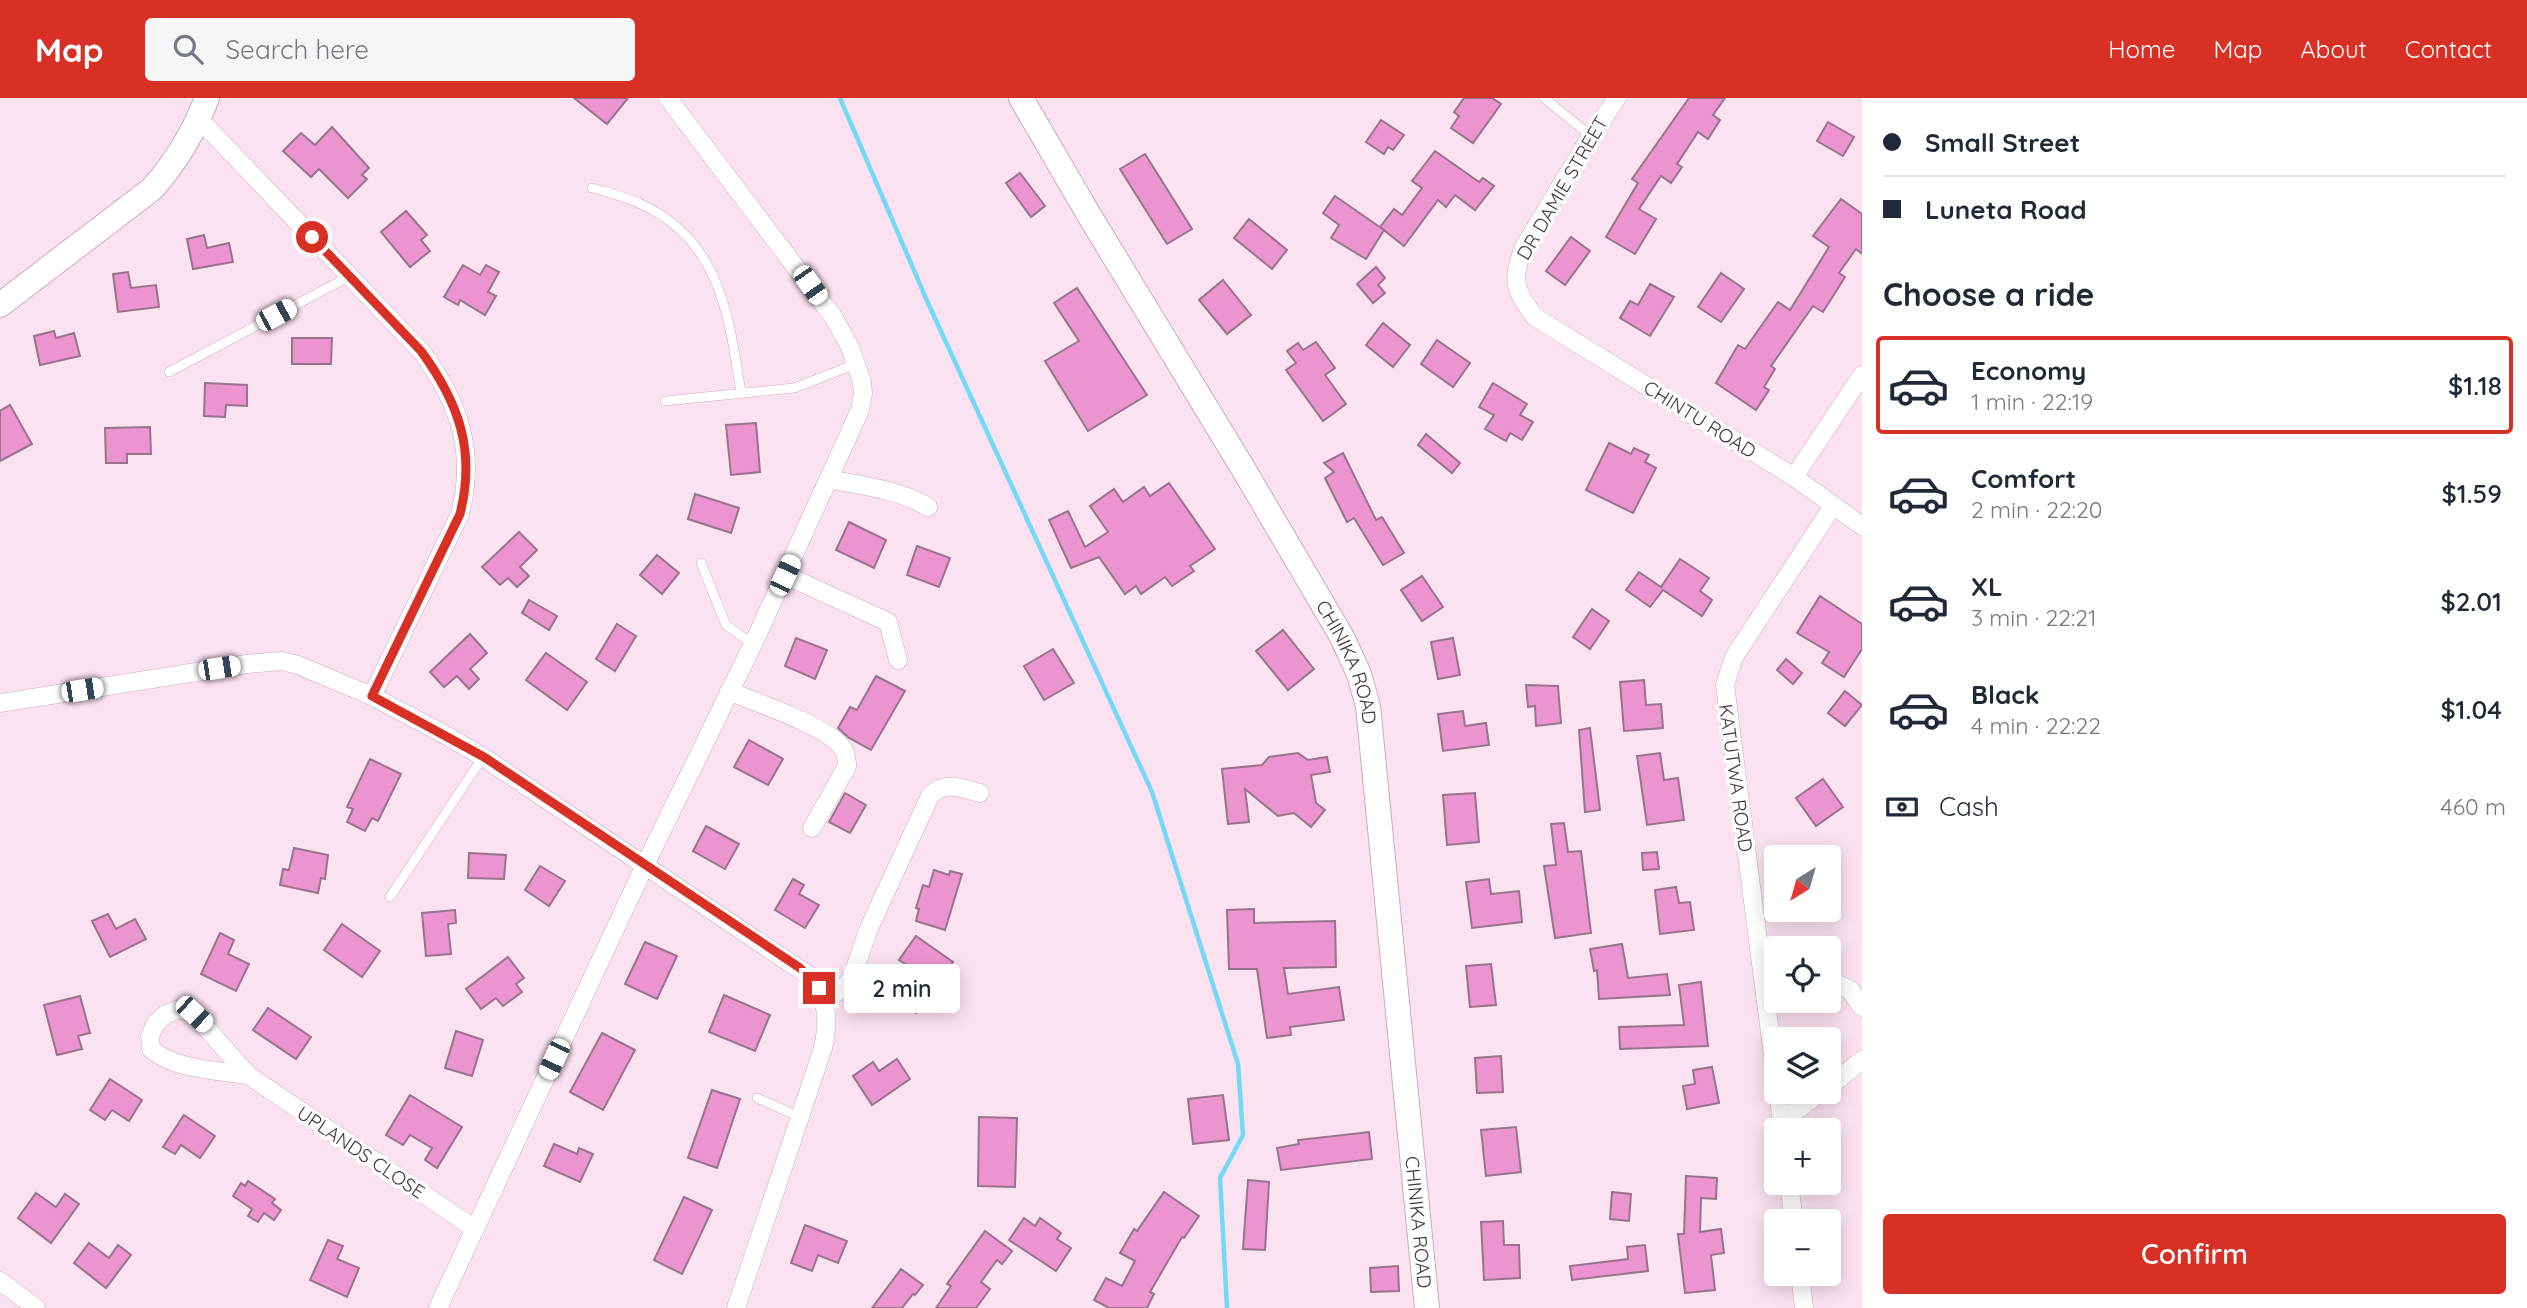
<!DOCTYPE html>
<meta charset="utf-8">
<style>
body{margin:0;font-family:Quicksand,sans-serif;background:#f6f6f7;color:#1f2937;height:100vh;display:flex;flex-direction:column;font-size:26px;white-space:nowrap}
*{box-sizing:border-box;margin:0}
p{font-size:23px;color:#747a83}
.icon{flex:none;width:38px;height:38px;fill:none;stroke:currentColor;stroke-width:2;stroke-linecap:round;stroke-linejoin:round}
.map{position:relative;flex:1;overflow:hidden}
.panel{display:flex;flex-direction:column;background:#fff;width:665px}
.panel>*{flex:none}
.top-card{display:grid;align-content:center;height:154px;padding:0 21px;background:#fff}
.needle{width:46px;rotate:217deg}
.controls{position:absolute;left:1764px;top:747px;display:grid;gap:14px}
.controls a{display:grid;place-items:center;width:77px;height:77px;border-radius:7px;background:#fff;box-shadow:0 4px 18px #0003;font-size:35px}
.end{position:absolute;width:32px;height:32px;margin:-16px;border:9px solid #d93025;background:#fff;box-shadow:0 0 0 4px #fff}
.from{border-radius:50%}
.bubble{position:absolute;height:49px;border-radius:7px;background:#fff;box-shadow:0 4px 18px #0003;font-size:23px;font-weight:600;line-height:49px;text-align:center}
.car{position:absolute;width:21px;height:42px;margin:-21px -10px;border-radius:9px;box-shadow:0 0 5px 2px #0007;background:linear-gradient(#fff 24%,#345 0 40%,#fff 0 76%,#345 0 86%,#fff 0)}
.top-card b{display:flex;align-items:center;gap:24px;height:66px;font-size:26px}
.top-card b+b{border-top:2px solid #e0e1e3}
.top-card i{width:18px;height:18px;background:#1f2937}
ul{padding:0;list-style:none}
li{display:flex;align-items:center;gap:21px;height:98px;margin:0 14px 10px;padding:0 7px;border:4px solid transparent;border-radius:7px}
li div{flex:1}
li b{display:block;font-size:26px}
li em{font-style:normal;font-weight:600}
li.selected{border-color:#d93025}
li>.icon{width:63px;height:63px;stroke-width:1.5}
h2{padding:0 21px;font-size:32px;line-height:84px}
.pay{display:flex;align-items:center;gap:18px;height:77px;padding:0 21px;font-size:26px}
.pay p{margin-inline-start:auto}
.cta{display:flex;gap:14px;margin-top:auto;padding:14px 21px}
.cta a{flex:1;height:80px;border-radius:7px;background:#d93025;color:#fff;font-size:28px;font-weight:600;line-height:80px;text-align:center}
header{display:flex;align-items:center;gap:42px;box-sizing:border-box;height:98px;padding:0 35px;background:#d93025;color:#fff}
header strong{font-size:33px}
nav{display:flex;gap:38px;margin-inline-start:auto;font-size:24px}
.search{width:490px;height:63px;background:#f6f6f7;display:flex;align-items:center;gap:18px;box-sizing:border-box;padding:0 24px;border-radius:7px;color:#747a83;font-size:26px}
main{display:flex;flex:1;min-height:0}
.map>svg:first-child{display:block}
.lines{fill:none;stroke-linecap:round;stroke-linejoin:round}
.stream{stroke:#74d9f7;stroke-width:4.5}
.building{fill:#ec94d0;stroke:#98748c;stroke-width:2}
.lane-casing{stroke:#cfa8c1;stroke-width:10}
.street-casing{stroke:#cfa8c1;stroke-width:19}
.secondary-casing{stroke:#cfa8c1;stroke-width:26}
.lane{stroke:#fff;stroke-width:9}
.street{stroke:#fff;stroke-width:18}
.secondary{stroke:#fff;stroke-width:24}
.route{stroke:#d93025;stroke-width:9}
.labels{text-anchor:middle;stroke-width:7;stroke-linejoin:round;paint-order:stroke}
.street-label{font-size:19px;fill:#41313c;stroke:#fff}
</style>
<header>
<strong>Map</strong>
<div class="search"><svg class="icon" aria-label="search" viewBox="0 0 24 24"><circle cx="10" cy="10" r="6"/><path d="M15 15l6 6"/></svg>Search here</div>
<nav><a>Home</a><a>Map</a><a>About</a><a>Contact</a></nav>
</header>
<main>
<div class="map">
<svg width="1862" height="1210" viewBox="0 0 1862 1210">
<rect width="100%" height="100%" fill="#fbe2f1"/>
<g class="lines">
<!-- stream -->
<polyline class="stream" points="840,0 928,205 1152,694 1238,966 1243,1037 1220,1080 1227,1210"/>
</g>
<!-- building -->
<g class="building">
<polygon points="574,0 628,0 607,26"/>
<polygon points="1464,0 1492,0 1501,6 1473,45 1451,30 1459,18 1454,14"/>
<polygon points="1689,0 1725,0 1713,17 1720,22 1708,41 1698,34 1677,66 1682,69 1671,85 1661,78 1639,111 1656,121 1635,156 1606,139 1638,85 1632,81"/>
<polygon points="1381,22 1404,37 1393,52 1388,49 1384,56 1366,44"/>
<polygon points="1828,24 1854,39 1843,58 1817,43"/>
<polygon points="332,29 369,70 362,77 367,81 348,100 319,71 311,79 283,53 301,35 315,47"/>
<polygon points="1435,53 1479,84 1483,80 1494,88 1475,112 1455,97 1446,109 1438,102 1404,148 1380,129 1394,111 1402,117 1422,90 1412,83"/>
<polygon points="1145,56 1192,131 1167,146 1120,71"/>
<polygon points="1020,75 1045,108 1031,119 1006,85"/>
<polygon points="1335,98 1384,132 1366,161 1331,140 1339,127 1323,115"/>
<polygon points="1841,101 1862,116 1862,156 1856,151 1839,175 1845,179 1823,214 1813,208 1771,268 1775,271 1764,289 1769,292 1756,312 1716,285 1738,247 1745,251 1778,204 1790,212 1829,149 1813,138"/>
<polygon points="406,113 427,137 421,142 430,153 410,169 381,134"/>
<polygon points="1249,121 1287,152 1272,171 1234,140"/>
<polygon points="204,137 207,150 229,145 233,164 193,171 187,141"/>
<polygon points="1571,139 1590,153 1565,187 1546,173"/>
<polygon points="463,167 480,177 486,167 499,174 488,194 496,198 485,217 460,202 458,207 444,199"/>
<polygon points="1376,169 1385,180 1378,187 1385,195 1373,205 1357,186"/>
<polygon points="128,174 131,190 156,187 159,209 118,214 113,176"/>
<polygon points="1721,175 1744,191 1721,224 1698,209"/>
<polygon points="1223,182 1251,217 1227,236 1199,202"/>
<polygon points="1650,186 1674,199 1650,238 1620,220 1630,203 1638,207"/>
<polygon points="1077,190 1147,297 1088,333 1045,263 1079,243 1054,205"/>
<polygon points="1383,225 1410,247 1393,269 1366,247"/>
<polygon points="54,233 56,240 74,235 80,258 40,267 34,238"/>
<polygon points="292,240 332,240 331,266 292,266"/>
<polygon points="1437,242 1470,265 1453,289 1421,266"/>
<polygon points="1316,244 1335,270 1325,277 1346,306 1323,323 1286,272 1296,265 1287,253 1298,245 1303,252"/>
<polygon points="205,285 247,287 247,308 226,307 225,319 204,318"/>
<polygon points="1493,285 1527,306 1520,317 1533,324 1522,342 1510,335 1506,343 1485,331 1494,317 1479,309"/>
<polygon points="10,307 32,346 0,363 0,313"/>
<polygon points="756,325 760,374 731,377 726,327"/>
<polygon points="150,329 151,356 127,356 127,365 106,365 105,330"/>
<polygon points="1426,336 1460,365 1452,375 1418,347"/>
<polygon points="1609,345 1631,356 1634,350 1649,357 1645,364 1656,370 1633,415 1586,392"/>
<polygon points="1343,355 1376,422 1382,419 1404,455 1383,467 1354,420 1347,424 1325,380 1334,374 1324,365"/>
<polygon points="1169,385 1215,451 1190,468 1194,473 1172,488 1165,479 1141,496 1136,488 1125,496 1099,459 1071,470 1049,422 1068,413 1085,449 1108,434 1090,408 1114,391 1123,404 1144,389 1150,398"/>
<polygon points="695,396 739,410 731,435 688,421"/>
<polygon points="849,424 886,442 874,470 836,452"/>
<polygon points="519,434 537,452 520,469 529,478 517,489 508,480 500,487 482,469"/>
<polygon points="917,448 950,460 939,489 907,477"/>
<polygon points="657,457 679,475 662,496 640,477"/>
<polygon points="1680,461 1709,480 1700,493 1712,502 1702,518 1663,492 1650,509 1626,492 1639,474 1661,489"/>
<polygon points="1422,478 1443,509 1422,523 1401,492"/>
<polygon points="1820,498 1862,526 1862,551 1844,579 1822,565 1829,554 1797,535"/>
<polygon points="529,502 557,518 549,532 522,515"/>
<polygon points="1592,511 1609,523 1590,551 1573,539"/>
<polygon points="617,526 636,538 615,573 596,561"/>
<polygon points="1283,532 1314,571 1288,592 1256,553"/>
<polygon points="470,536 487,555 470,571 479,581 469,591 457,578 444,589 430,574"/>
<polygon points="796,540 827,552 815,581 785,568"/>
<polygon points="1453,540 1460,577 1438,581 1431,544"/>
<polygon points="1053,551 1074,585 1044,602 1024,568"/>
<polygon points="546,555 587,584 567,612 526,582"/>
<polygon points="1786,561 1802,575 1793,586 1777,572"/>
<polygon points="876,578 905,593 871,652 849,640 838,630 850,609 857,612"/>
<polygon points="1644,582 1646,607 1661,606 1663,630 1624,633 1620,584"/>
<polygon points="1526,587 1558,588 1561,625 1536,628 1535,608 1528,609"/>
<polygon points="1845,593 1862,607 1845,628 1828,615"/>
<polygon points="1463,613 1465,628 1486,625 1489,647 1443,653 1438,616"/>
<polygon points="1590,630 1600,712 1585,714 1579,632"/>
<polygon points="749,642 783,661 768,687 734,669"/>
<polygon points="1298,655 1308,662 1327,659 1330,674 1311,677 1316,705 1325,712 1311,729 1294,715 1278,718 1245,691 1249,724 1228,726 1222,671 1262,667 1269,659"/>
<polygon points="1660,655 1664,682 1678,680 1684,722 1647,727 1637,658"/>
<polygon points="370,661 401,676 378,723 372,720 365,733 347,724 353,711 347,709"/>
<polygon points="1823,681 1843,709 1816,728 1796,700"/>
<polygon points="845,695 866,707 850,735 829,724"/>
<polygon points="1475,695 1479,744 1447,747 1443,697"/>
<polygon points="1564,725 1568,754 1581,753 1591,835 1555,840 1544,768 1556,767 1551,726"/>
<polygon points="706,728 739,746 725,771 693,753"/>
<polygon points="294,750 328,757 325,781 321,780 318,795 280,787 283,771 289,772"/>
<polygon points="1657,754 1659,771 1643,772 1642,755"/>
<polygon points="469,755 506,757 504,781 468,780"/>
<polygon points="540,768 565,783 549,808 525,792"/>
<polygon points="934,772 949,777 950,773 962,776 945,832 916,823 919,811 916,810 923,787 929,789"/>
<polygon points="793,781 804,787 799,796 819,807 805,830 775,812"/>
<polygon points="1489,781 1491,796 1519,793 1522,824 1472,830 1466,784"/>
<polygon points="1676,789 1679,805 1690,804 1694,832 1660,836 1655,792"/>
<polygon points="1254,811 1254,825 1335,823 1336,869 1284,870 1288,896 1339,889 1344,922 1290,929 1291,937 1267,940 1257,871 1229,871 1227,812"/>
<polygon points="455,812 456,825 448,826 451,856 426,858 422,815"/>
<polygon points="108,816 116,831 135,821 146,841 110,859 92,823"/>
<polygon points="342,826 380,853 362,879 324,852"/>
<polygon points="220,835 234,842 228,856 249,866 236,893 201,876"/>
<polygon points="916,838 953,864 916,915 892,898 905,880 898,875 905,866 899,862"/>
<polygon points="645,844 677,858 657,901 625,886"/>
<polygon points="1622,846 1628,880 1667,876 1670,897 1599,901 1597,872 1594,873 1590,851"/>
<polygon points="508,859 524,880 516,886 522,894 503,908 496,900 481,911 466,891"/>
<polygon points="1491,866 1496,907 1470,909 1466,868"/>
<polygon points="1701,884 1708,948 1620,951 1619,929 1684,927 1679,887"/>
<polygon points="724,897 770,917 755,953 709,934"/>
<polygon points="80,898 90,935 78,938 82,951 57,957 44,907"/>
<polygon points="268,910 311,939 296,961 253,932"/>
<polygon points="456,933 483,942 472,978 445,970"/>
<polygon points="602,935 635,952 603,1012 570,994"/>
<polygon points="1501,958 1503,994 1477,995 1475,960"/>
<polygon points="897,961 910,981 872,1007 853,978 873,964 879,973"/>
<polygon points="1712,969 1719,1005 1687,1011 1683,988 1695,986 1693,972"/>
<polygon points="110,981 142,1002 129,1023 112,1012 105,1022 90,1012"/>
<polygon points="712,992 740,1001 717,1070 688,1060"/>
<polygon points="410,997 462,1029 437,1070 425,1062 432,1050 410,1037 403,1047 386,1037"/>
<polygon points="1223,997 1229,1042 1193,1046 1188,1001"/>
<polygon points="184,1017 215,1038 200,1060 181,1047 175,1056 163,1049"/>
<polygon points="979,1019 1017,1020 1015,1089 978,1088"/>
<polygon points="1516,1029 1521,1074 1486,1078 1481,1032"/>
<polygon points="1369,1034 1372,1061 1281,1072 1277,1050 1299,1046 1298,1042"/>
<polygon points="554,1046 577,1056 579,1050 593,1056 580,1084 544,1068"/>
<polygon points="1686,1078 1717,1080 1716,1101 1701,1100 1700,1134 1721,1131 1724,1155 1711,1157 1715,1192 1685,1195 1678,1136 1684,1136"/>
<polygon points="1248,1082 1269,1084 1265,1152 1243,1151"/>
<polygon points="248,1083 275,1101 272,1105 281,1112 274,1122 264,1115 258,1124 248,1118 252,1111 233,1098 241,1085 245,1088"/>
<polygon points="1164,1094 1199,1118 1184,1140 1182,1139 1150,1194 1154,1196 1147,1210 1109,1210 1094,1202 1106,1180 1122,1188 1135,1163 1120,1155 1134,1131 1137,1133"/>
<polygon points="1612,1094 1631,1096 1629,1123 1610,1121"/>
<polygon points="36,1095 56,1109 65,1096 79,1106 51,1145 18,1120"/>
<polygon points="684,1099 712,1112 682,1176 654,1162"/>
<polygon points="1024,1120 1035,1128 1040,1120 1061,1135 1057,1141 1071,1150 1056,1173 1009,1142"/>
<polygon points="1503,1123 1504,1147 1519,1147 1520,1180 1484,1182 1481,1124"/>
<polygon points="805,1127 847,1143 838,1165 818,1157 812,1173 791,1165"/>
<polygon points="985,1133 1012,1153 1002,1166 997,1162 981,1184 990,1191 976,1210 936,1210 951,1188 947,1186"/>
<polygon points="328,1142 343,1148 337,1161 359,1170 347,1199 310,1182"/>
<polygon points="89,1145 109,1160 118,1147 131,1157 106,1190 74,1165"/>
<polygon points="1645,1147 1648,1173 1572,1182 1570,1168 1628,1161 1627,1149"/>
<polygon points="1398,1168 1399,1193 1371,1194 1370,1170"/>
<polygon points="901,1171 923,1187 915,1197 913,1196 902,1210 872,1210"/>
</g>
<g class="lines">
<defs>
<g id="lane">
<polyline points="1544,0 1591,38"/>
<path d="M592 90C609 95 627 99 643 107 721 144 729 219 741 295"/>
<polyline points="169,274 350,178"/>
<polyline points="665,303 794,290 856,266"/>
<polyline points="701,465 726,527 753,546"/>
<polyline points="390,799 483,659"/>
<polyline points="757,1000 800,1019"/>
</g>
<g id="street">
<path d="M1617 0 1591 38 1524 149C1511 181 1514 192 1535 219L1794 379 1862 428"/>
<path d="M199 21 421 253C459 304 476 353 460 416L372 598"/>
<polyline points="1794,379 1862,277"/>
<path d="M829 381C862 388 899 391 928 409"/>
<polyline points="785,477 888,524 898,562"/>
<path d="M729 593C757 605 817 625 837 644 845 651 847 658 847 668L812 730"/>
<path d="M0 605 247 566 282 563 298 567 372 598 449 639 483 659 811 879C828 901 829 924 823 950L736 1210"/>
<polyline points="1829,882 1850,892 1862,909"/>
<path d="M824 901 843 891 852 879 869 830 930 698C945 682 961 690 980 695"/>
<path d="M248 977C217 972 175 972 151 951L150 938 156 925 166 916 180 911 194 916 248 977 475 1131"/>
<polyline points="1776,981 1725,587 1734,559 1833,408"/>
<polyline points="1829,989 1862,962"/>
<polyline points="1778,994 1783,1032"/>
<polyline points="1782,1023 1821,994"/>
<polyline points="1789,1085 1794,1124"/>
<polyline points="1800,1176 1804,1210"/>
<polyline points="0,1183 36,1210"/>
<polyline points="438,1210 645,767 753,546 860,312 863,296 862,284 850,249 834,220 668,0"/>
</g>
<g id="secondary">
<path id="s1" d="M1021 0 1089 117 1244 372 1342 539 1359 576 1368 608 1427 1210"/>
<path d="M0 207 152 91C176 64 194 34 207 0"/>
</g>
</defs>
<!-- lane casing -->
<use href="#lane" class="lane-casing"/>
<!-- street casing -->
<use href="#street" class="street-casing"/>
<!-- secondary casing -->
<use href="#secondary" class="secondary-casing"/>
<!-- lane -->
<use href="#lane" class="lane"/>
<!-- street -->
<use href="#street" class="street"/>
<!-- secondary -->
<use href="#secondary" class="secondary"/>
</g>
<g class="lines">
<!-- route -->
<path class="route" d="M312 139 421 253C459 305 476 353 460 416L372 598 484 659 800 870 819 890"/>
</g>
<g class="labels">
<!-- street labels -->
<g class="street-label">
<text transform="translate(1562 90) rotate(-60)" y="7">DR DAMIE STREET</text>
<text transform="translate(1700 321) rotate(32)" y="7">CHINTU ROAD</text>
<text dy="7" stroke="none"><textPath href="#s1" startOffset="653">CHINIKA ROAD</textPath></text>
<text transform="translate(1736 680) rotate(82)" y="7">KATUTWA ROAD</text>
<text transform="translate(361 1054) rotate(34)" y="7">UPLANDS CLOSE</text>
<text dy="7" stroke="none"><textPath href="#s1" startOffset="1220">CHINIKA ROAD</textPath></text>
</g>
</g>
</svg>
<div class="controls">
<a><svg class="needle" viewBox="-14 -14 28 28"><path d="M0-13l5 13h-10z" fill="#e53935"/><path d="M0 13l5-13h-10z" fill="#747a83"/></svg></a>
<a><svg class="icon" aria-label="locate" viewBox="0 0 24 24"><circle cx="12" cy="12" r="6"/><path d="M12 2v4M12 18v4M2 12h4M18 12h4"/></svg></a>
<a><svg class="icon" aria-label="layers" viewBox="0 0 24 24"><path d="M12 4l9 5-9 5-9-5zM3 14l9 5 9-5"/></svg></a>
<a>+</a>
<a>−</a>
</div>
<i class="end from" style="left:312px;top:139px"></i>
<i class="end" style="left:819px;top:890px"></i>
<div class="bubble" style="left:844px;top:866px;width:116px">2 min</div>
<i class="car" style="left:810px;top:187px;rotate:145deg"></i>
<i class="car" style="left:276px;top:217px;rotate:62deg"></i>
<i class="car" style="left:785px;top:477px;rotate:25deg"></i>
<i class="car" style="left:219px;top:570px;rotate:81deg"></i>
<i class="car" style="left:82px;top:592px;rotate:81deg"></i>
<i class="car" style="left:194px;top:916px;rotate:133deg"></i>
<i class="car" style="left:554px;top:961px;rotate:205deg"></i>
</div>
<section class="panel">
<div class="top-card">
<b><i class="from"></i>Small Street</b>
<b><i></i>Luneta Road</b>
</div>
<h2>Choose a ride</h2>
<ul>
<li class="selected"><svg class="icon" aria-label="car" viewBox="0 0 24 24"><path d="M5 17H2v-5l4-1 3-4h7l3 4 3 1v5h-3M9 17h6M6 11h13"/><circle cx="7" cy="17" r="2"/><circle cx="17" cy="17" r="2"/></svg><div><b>Economy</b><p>1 min · 22:19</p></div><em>$1.18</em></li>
<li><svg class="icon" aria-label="car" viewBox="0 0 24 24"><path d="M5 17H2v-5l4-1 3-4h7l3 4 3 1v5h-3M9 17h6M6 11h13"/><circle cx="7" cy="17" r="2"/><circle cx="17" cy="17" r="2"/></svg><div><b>Comfort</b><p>2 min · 22:20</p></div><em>$1.59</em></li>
<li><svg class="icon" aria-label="car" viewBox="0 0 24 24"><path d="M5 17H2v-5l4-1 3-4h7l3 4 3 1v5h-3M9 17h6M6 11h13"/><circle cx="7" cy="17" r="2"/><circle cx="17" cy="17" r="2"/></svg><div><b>XL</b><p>3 min · 22:21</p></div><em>$2.01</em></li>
<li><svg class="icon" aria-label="car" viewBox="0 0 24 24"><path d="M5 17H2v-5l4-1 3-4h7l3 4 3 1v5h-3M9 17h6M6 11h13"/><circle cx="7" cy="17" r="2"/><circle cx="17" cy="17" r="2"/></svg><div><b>Black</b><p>4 min · 22:22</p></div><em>$1.04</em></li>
</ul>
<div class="pay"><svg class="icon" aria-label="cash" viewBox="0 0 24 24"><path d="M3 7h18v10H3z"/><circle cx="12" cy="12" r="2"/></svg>Cash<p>460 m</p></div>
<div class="cta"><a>Confirm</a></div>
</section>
</main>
